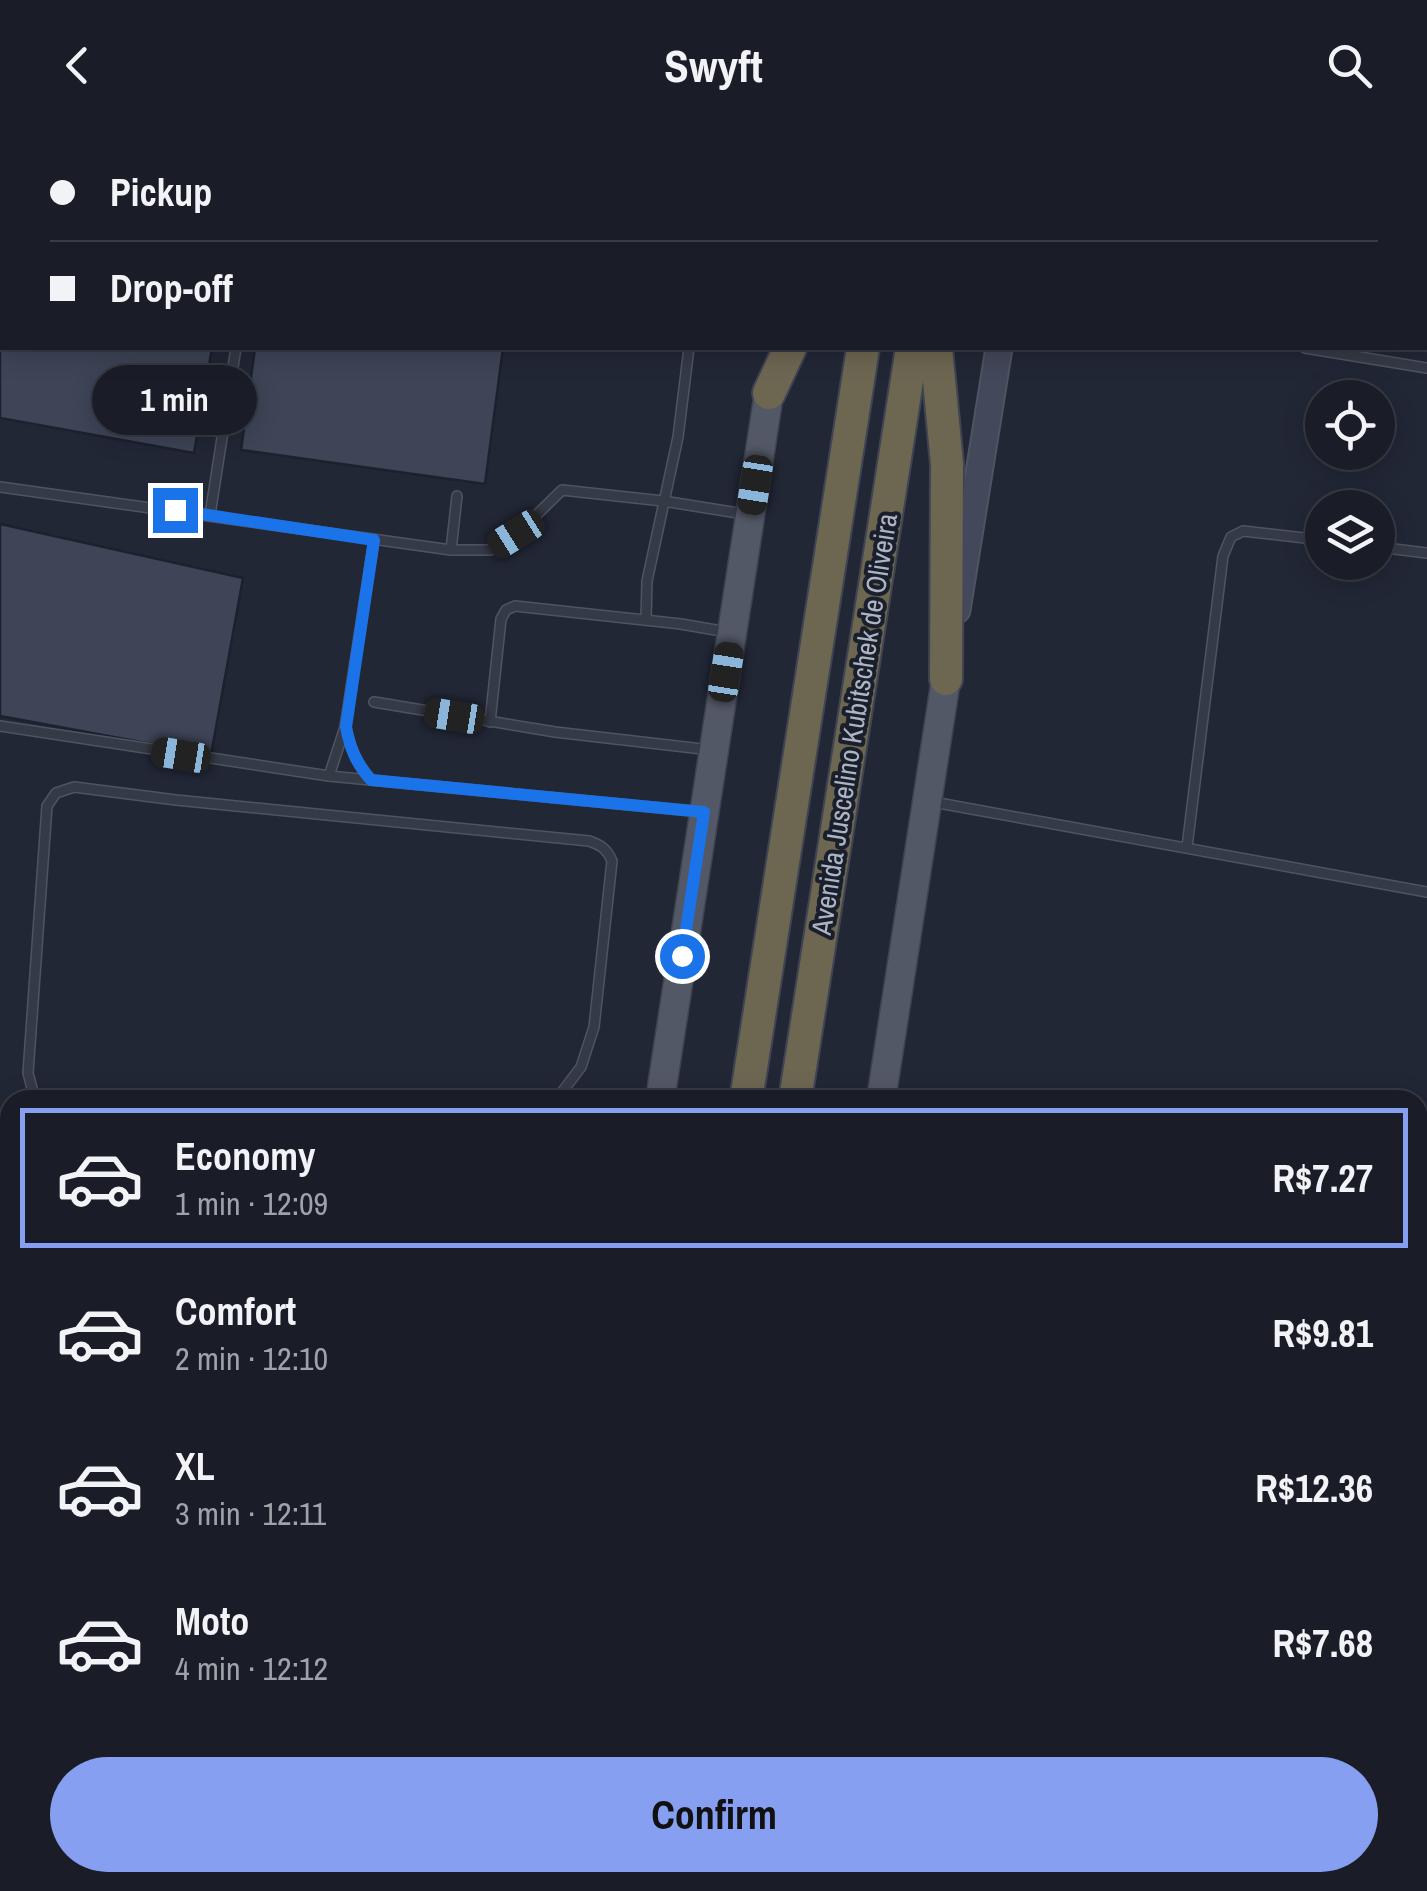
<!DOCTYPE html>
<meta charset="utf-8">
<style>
body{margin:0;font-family:"Archivo Narrow",sans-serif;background:#232630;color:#f1f3f6;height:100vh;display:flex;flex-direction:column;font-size:38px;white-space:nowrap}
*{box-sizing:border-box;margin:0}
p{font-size:32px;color:#9fa2a8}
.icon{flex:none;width:55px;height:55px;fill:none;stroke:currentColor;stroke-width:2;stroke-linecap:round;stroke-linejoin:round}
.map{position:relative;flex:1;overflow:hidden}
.panel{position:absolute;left:0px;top:960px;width:1428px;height:802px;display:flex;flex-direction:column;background:#1a1d28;border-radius:30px 30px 0 0;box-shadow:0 5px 25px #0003,0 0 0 2px #383b45}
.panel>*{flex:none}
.guide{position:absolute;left:0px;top:0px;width:1428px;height:220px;box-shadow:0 5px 25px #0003,0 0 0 2px #383b45;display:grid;align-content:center;height:220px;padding:0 50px;background:#1a1d28}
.tools{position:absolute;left:1305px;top:250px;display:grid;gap:20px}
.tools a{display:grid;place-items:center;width:90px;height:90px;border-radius:50%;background:#1a1d28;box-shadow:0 5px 25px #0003,0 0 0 2px #383b45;font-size:50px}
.end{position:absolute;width:45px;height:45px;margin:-22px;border:12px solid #1a73e8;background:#fff;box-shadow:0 0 0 5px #fff}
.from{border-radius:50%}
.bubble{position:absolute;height:70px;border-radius:35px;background:#1a1d28;box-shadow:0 5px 25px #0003,0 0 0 2px #383b45;font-size:32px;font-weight:700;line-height:70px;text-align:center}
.car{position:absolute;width:30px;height:60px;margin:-30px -15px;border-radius:12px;box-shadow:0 0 8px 2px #0007;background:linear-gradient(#222 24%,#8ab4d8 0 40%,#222 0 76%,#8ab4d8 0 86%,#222 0)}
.guide b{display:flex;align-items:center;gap:35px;height:95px;font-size:38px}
.guide b+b{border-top:2px solid #383b45}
.guide i{width:25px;height:25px;background:#f1f3f6}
ul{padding:18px 0 0;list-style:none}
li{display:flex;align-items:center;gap:30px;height:140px;margin:0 20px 15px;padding:0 30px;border:5px solid transparent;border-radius:0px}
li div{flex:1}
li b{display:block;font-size:38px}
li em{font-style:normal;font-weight:700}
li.active{border-color:#879ff1}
li>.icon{width:90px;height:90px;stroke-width:1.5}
.action{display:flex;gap:20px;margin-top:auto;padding:20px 50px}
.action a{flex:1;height:115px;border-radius:60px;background:#879ff1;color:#111;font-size:40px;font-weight:700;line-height:115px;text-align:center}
header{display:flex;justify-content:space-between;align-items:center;height:130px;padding:0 50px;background:#1a1d28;font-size:45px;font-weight:700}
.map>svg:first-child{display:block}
.green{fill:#243439}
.building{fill:#3e4557;stroke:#1c212e;stroke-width:2.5}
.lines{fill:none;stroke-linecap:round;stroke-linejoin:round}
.lane-casing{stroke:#4f5462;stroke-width:12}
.street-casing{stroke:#4f5462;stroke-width:21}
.secondary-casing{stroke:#4f5462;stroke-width:29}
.primary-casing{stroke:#3e4351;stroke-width:31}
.highway-casing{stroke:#3f4452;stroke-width:36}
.lane{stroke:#353a47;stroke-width:9}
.street{stroke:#353a47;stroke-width:18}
.secondary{stroke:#43485a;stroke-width:25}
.primary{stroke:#535867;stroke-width:28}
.highway{stroke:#6d6752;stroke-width:32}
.route{stroke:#1a73e8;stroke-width:12}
.labels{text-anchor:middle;stroke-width:8;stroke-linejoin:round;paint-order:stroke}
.street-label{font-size:28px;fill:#afb4c4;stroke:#1a1f2c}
</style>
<header><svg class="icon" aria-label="back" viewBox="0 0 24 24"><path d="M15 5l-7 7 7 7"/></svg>Swyft<svg class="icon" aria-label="search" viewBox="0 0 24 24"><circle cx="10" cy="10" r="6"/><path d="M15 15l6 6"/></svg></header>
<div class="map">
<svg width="1427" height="1761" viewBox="0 0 1427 1761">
<rect width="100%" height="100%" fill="#222736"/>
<!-- green -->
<g class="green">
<polygon points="50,1753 159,1753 151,1761 60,1761"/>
<polygon points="777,1753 1080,1752 1080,1753 1076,1761 825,1761"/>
</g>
<!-- building -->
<g class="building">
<polygon points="11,0 249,0 248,2 11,2"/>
<polygon points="284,0 532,0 532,2 283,2"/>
<polygon points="2,55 2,218 212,218 194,323 0,288 0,70"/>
<polygon points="255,218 503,218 485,354 241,320"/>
<polygon points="0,394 243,448 211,625 0,586"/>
<polygon points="0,1407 10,1411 10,1532 0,1535"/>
</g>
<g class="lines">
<defs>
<g id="lane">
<polyline points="1231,0 1231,2"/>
<polyline points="6,2 6,0"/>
<polyline points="269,2 269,0"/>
<polyline points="761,2 762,0"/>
<polyline points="1425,35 1427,35"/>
<polyline points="0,39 2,23"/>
<polyline points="1305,218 1427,238"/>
<polyline points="0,357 451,420 491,420 517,404 562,360 663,371 744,384"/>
<polyline points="210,385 236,218"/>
<polyline points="1378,417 1427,423"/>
<polyline points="451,420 457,366"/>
<polyline points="646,490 647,451 678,307 689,218"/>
<polyline points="374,572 555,602 711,620"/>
<polyline points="490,592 501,489 506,480 515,476 681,494 727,502"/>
<polyline points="0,596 329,646 702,682"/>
<path d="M346 599C351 620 357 634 371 650"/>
<polyline points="329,646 345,597 374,410"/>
<polyline points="933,672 1427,762"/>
<polyline points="1187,717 1223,426 1231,407 1243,401 1322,410"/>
<path d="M43 970 33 962 28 943 47 676 56 663 74 657 176 670 589 711C601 715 607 719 612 731L594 897 581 937 556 970"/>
<polyline points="0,1210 10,1202"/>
<polyline points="0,1535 10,1532"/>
</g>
<g id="street">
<polyline points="0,1326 10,1329"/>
<polyline points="1418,1552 1427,1557"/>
<polyline points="1418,1683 1427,1665"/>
<polyline points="1282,1752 1309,1761"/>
<polyline points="1376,1761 1380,1752"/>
</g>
<g id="secondary">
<polyline points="811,2 811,0"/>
<polyline points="1033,2 1034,0"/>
<polyline points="957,480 999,218"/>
<polyline points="1418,1438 1427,1420"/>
<polyline points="0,1639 10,1641"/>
<polyline points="0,1669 10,1672"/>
<polyline points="0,1723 10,1732"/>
<polyline points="33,1752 42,1761"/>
<polyline points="1221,1761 1225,1752"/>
</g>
<g id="primary">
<polyline points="660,970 769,263"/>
<polyline points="881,970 946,549"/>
<polyline points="0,1612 10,1610"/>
<polyline points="399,1752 440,1761"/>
<polyline points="546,1752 587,1761"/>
<polyline points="1188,1752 1195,1761"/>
<polyline points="194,1761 208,1752"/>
<polyline points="758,1761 759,1752"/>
<polyline points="1121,1761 1122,1752"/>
</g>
<g id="highway">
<polyline points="872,2 873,0"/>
<polyline points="896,2 896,0"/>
<polyline points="946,2 946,0"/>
<polyline points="936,218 947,334 946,549"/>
<polyline points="769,263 790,218"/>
<polyline points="746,970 863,218"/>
<polyline points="795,970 912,218"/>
<polyline points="623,1761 624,1752"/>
<polyline points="672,1761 673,1752"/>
</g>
</defs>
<!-- lane casing -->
<use href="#lane" class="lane-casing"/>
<!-- street casing -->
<use href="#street" class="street-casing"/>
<!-- secondary casing -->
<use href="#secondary" class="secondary-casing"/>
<!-- primary casing -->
<use href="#primary" class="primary-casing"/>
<!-- highway casing -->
<use href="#highway" class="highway-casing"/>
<!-- lane -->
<use href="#lane" class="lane"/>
<!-- street -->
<use href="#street" class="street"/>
<!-- secondary -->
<use href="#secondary" class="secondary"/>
<!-- primary -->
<use href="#primary" class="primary"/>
<!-- highway -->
<use href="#highway" class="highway"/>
</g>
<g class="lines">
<!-- route -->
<path class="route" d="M175 380 374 410 346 597C350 618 356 633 371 650L704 682 682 826"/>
</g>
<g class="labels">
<!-- street labels -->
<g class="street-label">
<text transform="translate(854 594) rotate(-81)" y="10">Avenida Juscelino Kubitschek de Oliveira</text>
</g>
</g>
</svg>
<div class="tools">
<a><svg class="icon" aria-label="locate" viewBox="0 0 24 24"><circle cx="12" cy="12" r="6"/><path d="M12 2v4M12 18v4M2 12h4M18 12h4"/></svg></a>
<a><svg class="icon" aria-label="layers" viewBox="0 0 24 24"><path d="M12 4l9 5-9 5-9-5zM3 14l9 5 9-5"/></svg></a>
</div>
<i class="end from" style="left:682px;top:826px"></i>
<i class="end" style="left:175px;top:380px"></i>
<div class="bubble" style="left:92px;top:235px;width:165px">1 min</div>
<i class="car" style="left:755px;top:355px;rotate:189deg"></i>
<i class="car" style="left:516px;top:404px;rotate:238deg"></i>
<i class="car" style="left:726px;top:542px;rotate:9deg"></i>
<i class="car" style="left:454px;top:586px;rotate:279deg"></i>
<i class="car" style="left:181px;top:625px;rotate:279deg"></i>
<div class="guide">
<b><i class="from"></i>Pickup</b>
<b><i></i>Drop-off</b>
</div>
<section class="panel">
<ul>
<li class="active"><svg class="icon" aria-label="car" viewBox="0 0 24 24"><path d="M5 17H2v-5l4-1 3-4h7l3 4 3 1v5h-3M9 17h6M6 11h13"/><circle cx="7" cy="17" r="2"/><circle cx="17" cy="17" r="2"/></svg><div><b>Economy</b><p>1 min · 12:09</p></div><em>R$7.27</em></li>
<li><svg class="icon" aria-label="car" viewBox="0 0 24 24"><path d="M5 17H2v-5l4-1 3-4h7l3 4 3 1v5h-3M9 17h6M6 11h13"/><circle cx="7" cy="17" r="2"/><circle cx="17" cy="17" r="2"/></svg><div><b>Comfort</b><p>2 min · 12:10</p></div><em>R$9.81</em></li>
<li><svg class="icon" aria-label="car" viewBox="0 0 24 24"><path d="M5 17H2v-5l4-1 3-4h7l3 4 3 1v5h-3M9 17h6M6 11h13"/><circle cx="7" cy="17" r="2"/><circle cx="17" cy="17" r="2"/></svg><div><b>XL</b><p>3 min · 12:11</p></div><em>R$12.36</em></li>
<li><svg class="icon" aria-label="car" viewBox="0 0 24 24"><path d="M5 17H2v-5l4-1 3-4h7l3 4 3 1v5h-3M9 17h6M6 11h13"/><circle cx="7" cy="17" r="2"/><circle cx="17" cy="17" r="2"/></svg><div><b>Moto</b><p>4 min · 12:12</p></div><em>R$7.68</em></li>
</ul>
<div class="action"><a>Confirm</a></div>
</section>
</div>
